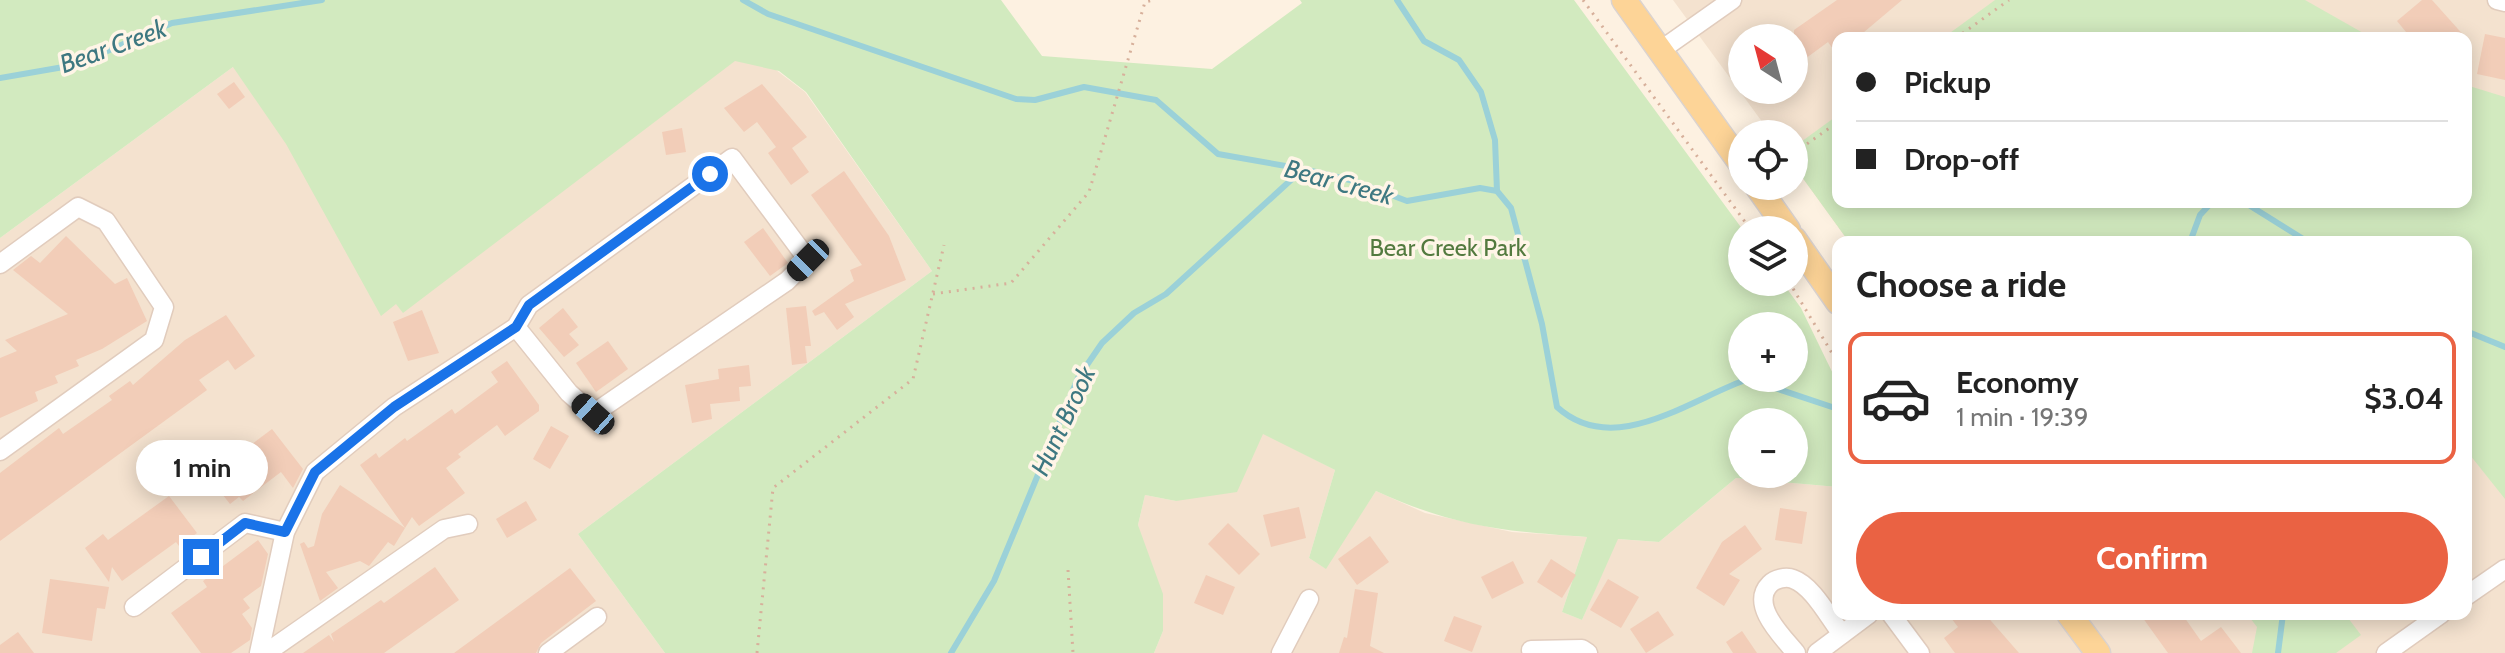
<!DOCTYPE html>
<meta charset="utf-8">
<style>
body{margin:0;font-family:Cabin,sans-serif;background:#f2f2f2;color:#222;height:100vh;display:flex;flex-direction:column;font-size:30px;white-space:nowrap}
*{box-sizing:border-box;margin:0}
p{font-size:26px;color:#767676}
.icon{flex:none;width:44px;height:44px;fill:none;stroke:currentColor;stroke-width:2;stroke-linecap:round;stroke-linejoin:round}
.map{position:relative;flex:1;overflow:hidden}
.drawer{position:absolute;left:1832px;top:236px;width:640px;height:384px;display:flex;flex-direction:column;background:#fff;border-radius:16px;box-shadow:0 4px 20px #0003}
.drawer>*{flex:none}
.guide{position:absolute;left:1832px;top:32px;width:640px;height:176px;border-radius:16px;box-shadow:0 4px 20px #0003;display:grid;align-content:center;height:176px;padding:0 24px;background:#fff}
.needle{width:52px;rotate:324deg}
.buttons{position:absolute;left:1728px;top:24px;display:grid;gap:16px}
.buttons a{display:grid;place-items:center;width:80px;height:80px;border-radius:50%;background:#fff;box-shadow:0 4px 20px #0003;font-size:40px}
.end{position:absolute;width:36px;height:36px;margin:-18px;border:10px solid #1a73e8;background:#fff;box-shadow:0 0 0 4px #fff}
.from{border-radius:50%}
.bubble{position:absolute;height:56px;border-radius:28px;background:#fff;box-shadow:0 4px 20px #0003;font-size:26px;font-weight:700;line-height:56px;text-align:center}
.car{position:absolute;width:24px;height:48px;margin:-24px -12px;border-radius:10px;box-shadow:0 0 6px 2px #0007;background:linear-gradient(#222 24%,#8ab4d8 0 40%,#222 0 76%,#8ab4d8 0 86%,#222 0)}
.guide b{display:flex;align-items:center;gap:28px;height:76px;font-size:30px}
.guide b+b{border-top:2px solid #e0e0e0}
.guide i{width:20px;height:20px;background:#222}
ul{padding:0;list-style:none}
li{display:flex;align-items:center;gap:24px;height:132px;margin:0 16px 12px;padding:0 8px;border:4px solid transparent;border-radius:16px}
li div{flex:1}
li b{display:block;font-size:30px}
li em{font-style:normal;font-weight:700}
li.current{border-color:#ea6243}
li>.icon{width:72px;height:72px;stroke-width:1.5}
h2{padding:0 24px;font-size:36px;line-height:96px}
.action{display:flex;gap:16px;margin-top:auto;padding:16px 24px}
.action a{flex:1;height:92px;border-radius:48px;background:#ea6243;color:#fff;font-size:32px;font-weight:700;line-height:92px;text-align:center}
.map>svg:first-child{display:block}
.residential{fill:#f4e2cf;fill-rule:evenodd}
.green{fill:#d2eabf;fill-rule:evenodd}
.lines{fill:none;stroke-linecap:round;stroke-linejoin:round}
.stream{stroke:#9bd1d8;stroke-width:6}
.building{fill:#f2cdb8}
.minor-casing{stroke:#e1ccbd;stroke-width:21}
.major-casing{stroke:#dbd3cf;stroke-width:27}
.path{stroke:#d7b09b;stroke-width:3;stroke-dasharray:2 6;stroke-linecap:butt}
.minor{stroke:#fff;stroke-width:18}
.major{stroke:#fdd497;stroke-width:24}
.route{stroke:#1a73e8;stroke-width:10}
.labels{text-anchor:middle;stroke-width:7;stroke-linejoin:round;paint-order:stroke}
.park-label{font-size:24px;fill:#537a3f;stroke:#fff5e7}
.water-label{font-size:26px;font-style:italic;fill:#3e7881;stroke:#fff5e7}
</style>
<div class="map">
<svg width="2505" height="653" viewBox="0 0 2505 653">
<rect width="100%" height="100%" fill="#fdf1e1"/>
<!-- residential -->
<g class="residential">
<path d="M1673 0H2505V653H1154L1163 631 1138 525 1145 495 1176 501 1263 433 1335 470 1309 558 1325 568 1376 491 1425 513 1512 532 1587 537 1562 612 1582 620 1617 539 1659 542 1736 478 1838 487V614H2466V242H1849L1794 166V134H1771ZM1742 38H1794V90H1742ZM1838 38H2466V202H1838Z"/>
<polygon points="750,50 805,92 932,271 578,534 665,653 0,653 0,238 233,67"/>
</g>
<!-- green -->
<g class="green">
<path d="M0 0H1001L1042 56 1212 69 1302 3 1300 0H1574L1743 230 1742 282H1782L1801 308 1838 384V487L1736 478 1659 542 1618 539 1582 620 1562 612 1587 537C1502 531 1455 527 1376 491L1326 569 1309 558 1335 470 1263 434 1237 492 1176 501 1145 495 1138 525 1163 594V631L1154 653H665L578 534 932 271 806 92 779 71 735 61 403 313 396 304 381 316 286 144 233 67 0 238ZM1742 326H1794V378H1742ZM1742 422H1794V474H1742Z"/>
<polygon points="1995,0 2305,0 2372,38 1943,38"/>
<polygon points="2466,85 2505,97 2505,499 2466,450 2466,242 1849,242 1794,166 1794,147 1838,115 1838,202 2466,202"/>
<polygon points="2247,614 2345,614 2361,635 2336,653 2252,653 2257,627"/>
</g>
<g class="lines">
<!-- stream -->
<g class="stream">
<path d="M743 0 768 14 1016 99 1035 100 1084 87 1156 100 1218 154 1303 169 1354 181 1407 201 1480 188 1497 191 1511 208 1542 324 1557 407C1614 459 1690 399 1748 379L1838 409"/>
<polyline points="1397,0 1424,41 1459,60 1481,92 1495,140 1497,191"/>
<polyline points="0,78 75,65 172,23 322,0"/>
<polyline points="2244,202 2308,242"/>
<polyline points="2190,242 2200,215 2212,202"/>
<polyline points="2466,331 2505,347"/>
<polyline points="951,653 994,581 1078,378 1102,343 1134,313 1166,294 1303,169"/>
<polyline points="2278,653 2283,614"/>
</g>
</g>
<!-- building -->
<g class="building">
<polygon points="1837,0 1902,0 1857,38 1838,38 1838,56 1828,42 1794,67 1794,30"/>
<polygon points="2422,0 2432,0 2466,38 2411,38 2397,21"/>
<polygon points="2485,34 2505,38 2505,80 2477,74"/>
<polygon points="234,82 245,97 229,109 217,94"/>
<polygon points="762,84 807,137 792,148 809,172 791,185 768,153 776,147 757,122 744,132 724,108"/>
<polygon points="682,128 686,152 666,155 662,132"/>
<polygon points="844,171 889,236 906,280 845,304 854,317 837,330 824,312 815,316 812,311 854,281 850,270 862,265 811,195"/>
<polygon points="763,228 788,263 770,276 744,242"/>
<polygon points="66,236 115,284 127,278 147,321 102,349 76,360 79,366 55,376 58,383 35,392 38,401 0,418 0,358 17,351 5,340 68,314 13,270 31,256 40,263"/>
<polygon points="806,306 811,346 805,346 807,363 792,365 786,308"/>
<polygon points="563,308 578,327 569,334 579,345 564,357 539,328"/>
<polygon points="422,310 439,353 408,361 393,322"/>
<polygon points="226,315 255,356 235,370 228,360 199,380 207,390 0,541 0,473 59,428 63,434 112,400 109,396 130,381 133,385 185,340"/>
<polygon points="608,341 628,369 596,392 576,363"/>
<polygon points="507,361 539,405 539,411 505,436 497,425 458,454 461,457 446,468 465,493 419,526 412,517 405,528 360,465 376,453 379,458 405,438 407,441 452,409 455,414 498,382 491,372"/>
<polygon points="749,365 751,386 739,387 740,401 710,404 712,419 692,423 685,385 719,379 718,369"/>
<polygon points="551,426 569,436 550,469 533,459"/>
<polygon points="272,429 303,469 293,488 281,472 243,501 239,497 230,504 203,470 230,450 235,457"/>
<polygon points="340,485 405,528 394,546 388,542 369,566 360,561 326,572 338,588 320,601 300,544 304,542 308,548 314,546 322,514"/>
<polygon points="169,496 197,533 179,546 176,542 122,581 112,567 109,582 85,548 103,534 108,540"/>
<polygon points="526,501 537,520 507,538 496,519"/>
<polygon points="1299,507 1306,538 1271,547 1263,515"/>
<polygon points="1780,508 1807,512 1802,544 1775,540"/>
<polygon points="1228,523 1260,554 1239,575 1208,544"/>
<polygon points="1745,525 1762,549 1729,574 1740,580 1724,606 1696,588 1722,542"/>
<polygon points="1370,536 1389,562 1357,585 1338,559"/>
<polygon points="258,540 268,554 261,586 243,599 250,608 242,614 252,628 250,640 231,653 201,653 171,613 207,587 203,581"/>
<polygon points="1551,559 1576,575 1562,598 1537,582"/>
<polygon points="1513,561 1524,583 1492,599 1481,577"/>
<polygon points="435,567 459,600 384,653 303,653 329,635 334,642 331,634 381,600 384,603"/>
<polygon points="570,568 596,601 541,643 536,653 454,653"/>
<polygon points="1206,575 1235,587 1223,615 1194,603"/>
<polygon points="50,579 109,587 105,609 97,608 92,641 42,633"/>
<polygon points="1608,579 1639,597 1621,628 1590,610"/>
<polygon points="1355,589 1378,593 1370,646 1384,653 1339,653 1344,637 1347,638"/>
<polygon points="1658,611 1674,635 1646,653 1630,629"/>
<polygon points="1948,614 1985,614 2019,653 1955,653 1944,638 1958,627"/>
<polygon points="2140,614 2182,614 2201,641 2221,627 2241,653 2168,653"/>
<polygon points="1454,616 1482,626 1472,652 1444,641"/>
<polygon points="1742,631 1757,653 1733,653 1726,642"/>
<polygon points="18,632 34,653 0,653 0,645"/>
</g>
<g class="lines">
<defs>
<g id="minor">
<polyline points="2497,0 2505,2"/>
<polyline points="1661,50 1732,0"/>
<polyline points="0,264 78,207 106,221 164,307 154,340 0,451"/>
<polyline points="2466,596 2505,569"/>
<polyline points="134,607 245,523 285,532"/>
<polyline points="1891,614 1920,653"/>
<polyline points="1531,650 1582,649 1588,653"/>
<polyline points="259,653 285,532 315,472 394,407 516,327 529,305 732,158 808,260 787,281 593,414 569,393 516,327"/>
<polyline points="266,653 444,529 468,524"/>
<polyline points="548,653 597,617"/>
<polyline points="1281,653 1309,599"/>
<path d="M1796 653C1783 637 1749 605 1770 584 1775 579 1786 576 1793 579 1813 586 1829 618 1842 634"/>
<polyline points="1817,653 1869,614"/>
<polyline points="2386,653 2441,614"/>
</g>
<g id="major">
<polyline points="1624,0 1742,165"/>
<polyline points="1757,186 1788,230"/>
<polyline points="1794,239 1838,302"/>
<polyline points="2069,614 2098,653"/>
</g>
</defs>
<!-- minor casing -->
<use href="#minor" class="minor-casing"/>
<!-- major casing -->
<use href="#major" class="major-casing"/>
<!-- path -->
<g class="path">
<polyline points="1583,0 1751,230"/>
<polyline points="1956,38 2009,0"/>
<polyline points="1794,153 1838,122"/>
<polyline points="1789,282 1838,363"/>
<polyline points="933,294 1011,283 1089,192 1145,2 1153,0"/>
<polyline points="1068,570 1073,653"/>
<polyline points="757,653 773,488 913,379 944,245"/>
</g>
<!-- minor -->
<use href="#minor" class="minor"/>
<!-- major -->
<use href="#major" class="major"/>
</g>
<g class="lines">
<!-- route -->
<polyline class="route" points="201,557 245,523 285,532 315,472 394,407 516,327 529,305 710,174"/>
</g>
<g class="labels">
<!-- park labels -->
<g class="park-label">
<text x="1448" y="256">Bear Creek Park</text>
</g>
<!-- water labels -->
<g class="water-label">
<text transform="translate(113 46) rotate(-20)" y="9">Bear Creek</text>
<text transform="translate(1339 182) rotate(15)" y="9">Bear Creek</text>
<text transform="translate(1063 421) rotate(-65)" y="9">Hunt Brook</text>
</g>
</g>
</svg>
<div class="buttons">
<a><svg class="needle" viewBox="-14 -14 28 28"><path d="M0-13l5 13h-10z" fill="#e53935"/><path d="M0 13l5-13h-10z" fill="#767676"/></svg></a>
<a><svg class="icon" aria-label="locate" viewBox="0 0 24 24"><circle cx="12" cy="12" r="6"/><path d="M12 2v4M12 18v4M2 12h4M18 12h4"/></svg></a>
<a><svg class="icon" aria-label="layers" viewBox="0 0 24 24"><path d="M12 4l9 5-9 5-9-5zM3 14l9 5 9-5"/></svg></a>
<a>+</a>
<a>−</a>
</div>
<i class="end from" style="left:710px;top:174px"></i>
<i class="end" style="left:201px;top:557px"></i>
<div class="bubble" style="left:136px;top:440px;width:132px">1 min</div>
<i class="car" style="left:808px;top:260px;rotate:225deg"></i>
<i class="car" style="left:593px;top:414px;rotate:312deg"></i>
<div class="guide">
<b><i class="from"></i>Pickup</b>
<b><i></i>Drop-off</b>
</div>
<section class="drawer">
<h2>Choose a ride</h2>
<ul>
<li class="current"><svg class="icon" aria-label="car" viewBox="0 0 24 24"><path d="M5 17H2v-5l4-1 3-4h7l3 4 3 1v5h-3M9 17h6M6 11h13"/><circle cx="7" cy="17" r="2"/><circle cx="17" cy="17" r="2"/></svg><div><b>Economy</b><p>1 min · 19:39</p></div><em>$3.04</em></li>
</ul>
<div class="action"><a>Confirm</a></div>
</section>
</div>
